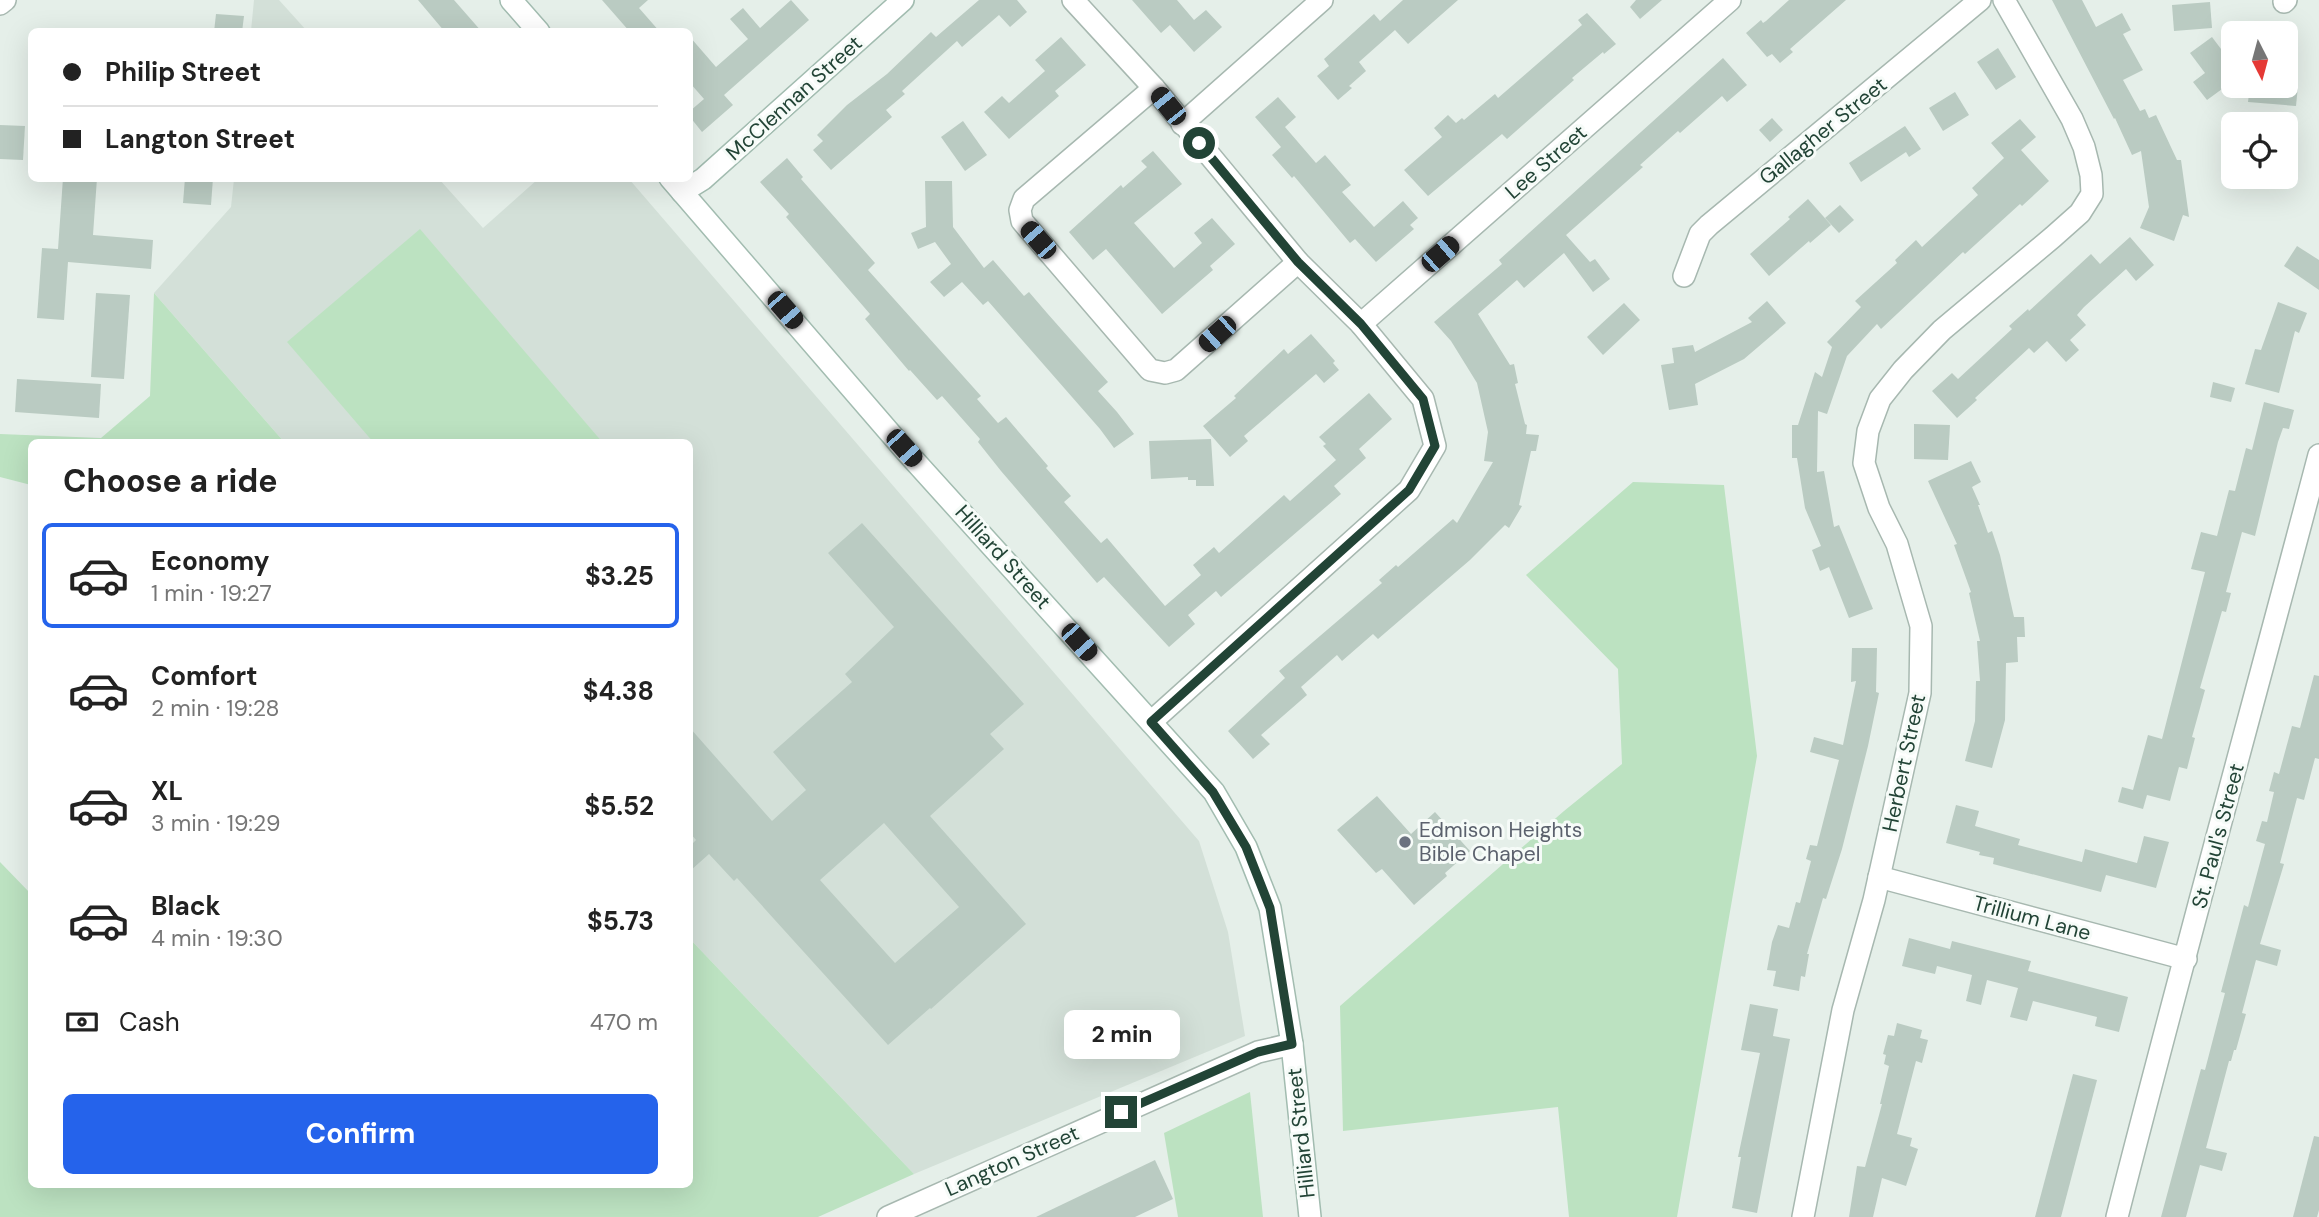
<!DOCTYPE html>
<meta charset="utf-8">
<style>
body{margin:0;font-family:"DM Sans",sans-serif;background:#f6f6f6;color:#222;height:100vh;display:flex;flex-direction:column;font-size:26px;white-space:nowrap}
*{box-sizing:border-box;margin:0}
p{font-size:23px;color:#767676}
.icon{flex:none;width:38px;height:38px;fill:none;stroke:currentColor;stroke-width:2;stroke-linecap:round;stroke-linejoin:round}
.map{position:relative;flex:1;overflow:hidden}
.side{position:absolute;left:28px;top:439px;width:665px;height:749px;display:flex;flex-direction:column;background:#fff;border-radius:10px;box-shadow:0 7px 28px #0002}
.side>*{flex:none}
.hud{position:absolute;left:28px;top:28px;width:665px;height:154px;border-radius:10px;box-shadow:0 7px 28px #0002;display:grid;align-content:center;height:154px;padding:0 35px;background:#fff}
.needle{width:46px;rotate:174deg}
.fabs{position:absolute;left:2221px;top:21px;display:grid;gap:14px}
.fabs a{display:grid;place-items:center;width:77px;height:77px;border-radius:10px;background:#fff;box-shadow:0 7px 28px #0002;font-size:35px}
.end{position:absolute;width:32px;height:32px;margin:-16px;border:9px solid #224436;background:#fff;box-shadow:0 0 0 4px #fff}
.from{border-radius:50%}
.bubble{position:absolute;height:49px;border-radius:10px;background:#fff;box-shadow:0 7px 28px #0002;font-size:23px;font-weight:700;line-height:49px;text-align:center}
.car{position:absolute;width:21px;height:42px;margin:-21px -10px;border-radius:9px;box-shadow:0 0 5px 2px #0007;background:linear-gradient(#222 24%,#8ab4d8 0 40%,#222 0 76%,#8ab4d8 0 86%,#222 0)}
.hud b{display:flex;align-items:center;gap:24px;height:66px;font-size:26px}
.hud b+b{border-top:2px solid #e0e0e0}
.hud i{width:18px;height:18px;background:#222}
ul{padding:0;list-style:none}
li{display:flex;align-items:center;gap:21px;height:105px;margin:0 14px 10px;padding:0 21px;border:4px solid transparent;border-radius:10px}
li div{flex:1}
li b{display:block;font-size:26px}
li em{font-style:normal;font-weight:700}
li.active{border-color:#2563eb}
li>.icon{width:63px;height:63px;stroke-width:1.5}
h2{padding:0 35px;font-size:32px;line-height:84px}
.pay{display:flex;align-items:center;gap:18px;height:77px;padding:0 35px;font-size:26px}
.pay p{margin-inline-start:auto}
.cta{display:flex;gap:14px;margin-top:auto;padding:14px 35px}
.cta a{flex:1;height:80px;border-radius:10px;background:#2563eb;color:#fff;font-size:28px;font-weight:700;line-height:80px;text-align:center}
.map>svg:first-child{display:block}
.built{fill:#d3e0d8}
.green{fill:#bce2c1}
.building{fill:#bacbc2;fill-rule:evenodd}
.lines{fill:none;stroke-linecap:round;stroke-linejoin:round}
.street-casing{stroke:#a7b8b0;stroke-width:24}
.secondary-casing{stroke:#a2bcb0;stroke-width:24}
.street{stroke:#fff;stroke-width:21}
.secondary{stroke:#fff;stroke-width:21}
.route{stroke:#224436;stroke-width:9}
.worship-dot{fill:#6b7280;stroke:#f6fbf8;stroke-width:2.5}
.labels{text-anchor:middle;stroke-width:6;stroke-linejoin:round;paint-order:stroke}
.street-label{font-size:21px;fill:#224436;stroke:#f6fbf8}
.worship-label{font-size:21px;fill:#5b616d;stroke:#f6fbf8;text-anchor:start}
</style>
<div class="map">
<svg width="2319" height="1217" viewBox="0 0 2319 1217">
<rect width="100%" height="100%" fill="#e5efe9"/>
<!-- built -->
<g class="built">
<polygon points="254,0 279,0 307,31 251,31"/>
<polygon points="234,179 439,179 483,228 538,179 629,179 1199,841 1228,932 1245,1036 914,1174 690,939 690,443 285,443 154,293 231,207"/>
</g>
<!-- green -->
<g class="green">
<polygon points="420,229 603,443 374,443 287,342"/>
<polygon points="154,293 285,443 32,443 31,485 0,477 0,434 101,438 150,396"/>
<polygon points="1633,482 1724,485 1757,756 1677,1217 1569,1217 1558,1107 1343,1131 1340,1006 1564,811 1622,764 1618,669 1526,575"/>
<polygon points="0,862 31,894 32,1185 690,1185 690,939 914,1174 818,1217 0,1217"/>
<polygon points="1250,1092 1263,1217 1178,1217 1164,1133"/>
</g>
<!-- building -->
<g class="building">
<polygon points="418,0 454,0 482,32 445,32"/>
<polygon points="602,0 648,0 639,8 660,32 630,32"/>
<polygon points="791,0 809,20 724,95 733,105 702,132 690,117 690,111 704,99 690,83 690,37 716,67 748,39 730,19 743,8 760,28"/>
<polygon points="979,0 1017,0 1027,12 1010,27 999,15 962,47 957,41 902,91 905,94 886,110 892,117 831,170 813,150 823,141 817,135 847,105 887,74 931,32 936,37"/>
<polygon points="1132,0 1177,0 1194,20 1206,10 1222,27 1194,52 1170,25 1161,33"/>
<polygon points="1403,0 1458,0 1408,44 1395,30 1359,62 1366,71 1349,86 1352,88 1338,100 1317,76 1329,66 1324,59 1374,14 1380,21"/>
<polygon points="1636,0 1662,0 1640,19 1630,7"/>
<polygon points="1789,0 1846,0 1790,49 1793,52 1780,63 1772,54 1767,57 1746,33 1761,20 1763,23 1766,21"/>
<polygon points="2052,0 2082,0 2096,27 2122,13 2131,30 2123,34 2143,70 2123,80 2140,111 2145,109 2149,118 2156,115 2177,160 2181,160 2189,217 2183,215 2174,241 2140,228 2149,207 2141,151 2132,155 2115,118 2114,119"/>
<polygon points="2210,2 2212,28 2174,31 2172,5"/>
<polygon points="1587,13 1616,44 1604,54 1603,52 1572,78 1574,80 1507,139 1502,134 1428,196 1404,170 1442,137 1434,128 1448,115 1456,123 1462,118 1464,120 1495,94 1498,98 1582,25 1578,20"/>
<polygon points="216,14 244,16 242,32 214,32"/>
<polygon points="1061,37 1086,65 1055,91 1059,96 1009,139 984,112 1002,96 1009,103 1045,71 1035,60"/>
<polygon points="2212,37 2233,65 2233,81 2207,100 2193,82 2205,73 2190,53"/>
<polygon points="1998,48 2016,77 1996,90 1977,62"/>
<polygon points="1723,58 1747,85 1727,102 1722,96 1680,133 1678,131 1640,165 1643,167 1566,235 1590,262 1595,259 1610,279 1593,292 1564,253 1524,288 1517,280 1478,314 1510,365 1514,364 1518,383 1515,384 1525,424 1527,425 1526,434 1539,435 1536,451 1531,451 1519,505 1522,506 1509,528 1505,525 1470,560 1378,639 1373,634 1342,661 1337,655 1301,687 1307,695 1261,735 1270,744 1253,759 1228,731 1285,678 1279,671 1382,583 1379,580 1396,565 1398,567 1453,519 1457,523 1493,462 1484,461 1488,432 1477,383 1451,341 1434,322 1502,264 1499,260"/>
<polygon points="2250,86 2298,86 2296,106 2248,102"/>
<polygon points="1955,92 1969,115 1943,131 1929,108"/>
<polygon points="1278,97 1296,117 1285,127 1316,163 1325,155 1351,185 1342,192 1374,227 1403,201 1418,218 1410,225 1414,229 1376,262 1355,239 1350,243 1294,176 1292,178 1272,155 1281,147 1255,117"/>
<polygon points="1772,118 1783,130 1770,142 1759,130"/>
<polygon points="2020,119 2036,137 2021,150 2049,181 2022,206 2020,204 1965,254 1963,252 1881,329 1877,324 1847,356 1827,414 1818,411 1817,472 1824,471 1834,527 1839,525 1873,609 1849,618 1829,567 1820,571 1812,550 1821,546 1805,508 1797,458 1792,458 1792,425 1798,425 1815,372 1822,377 1832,347 1827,342 1861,307 1855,301 1897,263 1895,260 1916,240 1922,247 1978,195 1972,188 2004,158 1991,143"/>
<polygon points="963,121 987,155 965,171 941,137"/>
<polygon points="0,125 25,126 23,160 0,159"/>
<polygon points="1905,126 1921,149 1909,157 1906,152 1861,182 1849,163"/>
<polygon points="1153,151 1182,184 1134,223 1174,268 1202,243 1194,233 1212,218 1235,244 1210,266 1213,270 1162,314 1106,249 1093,260 1069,232 1121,185 1123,188 1147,167 1141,161"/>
<polygon points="787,158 803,177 801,179 875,263 868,270 981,396 977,399 998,423 1006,417 1048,466 1046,468 1071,496 1064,502 1101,543 1107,538 1165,606 1201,575 1193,565 1214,547 1219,553 1284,495 1290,501 1336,460 1323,446 1326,444 1319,437 1369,393 1392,419 1359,449 1366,458 1334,486 1341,494 1221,597 1216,591 1188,615 1195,624 1169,647 1104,577 1097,583 1001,471 978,442 980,439 942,396 937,400 910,370 909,371 865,319 870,314 786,217 789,214 760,182"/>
<polygon points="63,178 97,178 93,235 153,240 151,269 68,262 64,320 37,318 42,248 58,249"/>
<polygon points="185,178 213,178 211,205 183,203"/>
<polygon points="925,181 952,181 953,227 984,268 993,260 1024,296 1029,292 1047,313 1108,382 1098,391 1117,412 1134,434 1114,448 1100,429 988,301 983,305 962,282 944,297 930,282 951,264 935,242 918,249 911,233 926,227"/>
<polygon points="1808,199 1831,225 1810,243 1809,241 1769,276 1750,254 1790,219 1788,217"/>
<polygon points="1840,205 1854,220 1839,233 1825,218"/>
<polygon points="2130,237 2154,265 2136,281 2126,269 2084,307 2077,315 2086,325 2070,340 2079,350 2066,362 2047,341 2034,353 2029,348 1975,398 1977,400 1957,418 1932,391 1952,373 1958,379 2012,329 2009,326 2028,309 2029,311 2091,254 2100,264"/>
<polygon points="2297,246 2319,260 2319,290 2284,266"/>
<polygon points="96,293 130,295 124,379 91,377"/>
<polygon points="1767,301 1786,323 1744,359 1695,384 1698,405 1669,410 1661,365 1674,363 1672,348 1693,345 1695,352 1752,322 1748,318"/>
<polygon points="2278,302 2307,313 2299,333 2295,331 2279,393 2245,384 2255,349 2261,350"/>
<polygon points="1624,303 1640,320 1603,355 1587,337"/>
<polygon points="1311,334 1335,361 1333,363 1339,370 1324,383 1316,374 1244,436 1248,441 1230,457 1203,426 1236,398 1234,396 1284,349 1288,354"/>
<polygon points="17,379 101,384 99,418 15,412"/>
<polygon points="2213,382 2235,388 2231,402 2210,397"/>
<polygon points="2264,402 2294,410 2289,429 2283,428 2278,442 2255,536 2242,532 2226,592 2231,593 2226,612 2222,611 2200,688 2205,690 2192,737 2195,738 2187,769 2179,767 2170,801 2147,795 2143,809 2118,802 2122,787 2133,790 2148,735 2162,739 2205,572 2191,569 2201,532 2217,536 2229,490 2235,491 2246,448 2252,450"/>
<polygon points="1914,424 1950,425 1948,460 1914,459"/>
<polygon points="1211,439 1214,486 1196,486 1196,480 1188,480 1188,477 1151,479 1149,441"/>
<polygon points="1971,461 1981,482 1972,487 1980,505 1978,505 1988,533 1992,531 2000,555 2014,617 2024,617 2025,637 2017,637 2018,662 2006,663 2005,720 1992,768 1965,761 1975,721 1976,681 1980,681 1977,641 1980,641 1969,593 1971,592 1954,545 1957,544 1928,481"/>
<path d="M862 523 1024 704 990 734 1004 749 930 816 1026 924 931 1009 930 1008 888 1045 737 878 734 881 709 854 690 871V846L696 840 690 833V728L772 821 806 790 773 752 852 682 845 674 894 627 828 553ZM884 823 959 907 895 963 820 880Z"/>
<polygon points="1852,648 1877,648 1876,692 1879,693 1868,746 1842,849 1826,899 1823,898 1807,954 1809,954 1805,977 1801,976 1799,991 1773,986 1776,971 1767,970 1772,942 1778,925 1789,928 1796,902 1800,903 1811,861 1806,859 1810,845 1817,846 1839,760 1810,752 1814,737 1843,745 1856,681 1851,682"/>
<polygon points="2314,675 2319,676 2319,759 2315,758 2304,800 2297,798 2280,863 2284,864 2260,944 2281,950 2277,966 2256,960 2242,1013 2246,1014 2236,1050 2234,1050 2231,1061 2229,1061 2206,1148 2227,1153 2222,1171 2200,1165 2186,1217 2161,1217 2201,1069 2205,1070 2225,993 2221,992 2244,905 2248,907 2265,844 2256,841 2262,821 2267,822 2274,792 2269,791 2274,772 2279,774 2292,726 2300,728"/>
<polygon points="1377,796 1411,834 1435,812 1470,851 1445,873 1447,876 1414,905 1382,869 1376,873 1337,830"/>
<polygon points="1956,805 1979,811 1975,826 2020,839 2018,845 2082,862 2085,849 2137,863 2144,836 2169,842 2156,888 2106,875 2101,892 1993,864 1994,858 1979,855 1980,852 1946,843"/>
<polygon points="1909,938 1950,949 1952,941 2031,961 2028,971 2128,997 2119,1032 2095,1026 2097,1017 2033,1001 2027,1021 2010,1017 2018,988 1987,980 1981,1005 1966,1001 1972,975 1937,966 1935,974 1902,966"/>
<polygon points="1750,1004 1778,1009 1773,1036 1790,1039 1757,1213 1732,1208 1741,1157 1738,1157 1760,1053 1741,1050"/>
<polygon points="1897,1023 1922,1030 1920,1038 1928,1040 1922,1063 1916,1061 1897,1134 1912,1138 1910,1146 1918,1149 1906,1186 1882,1178 1873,1217 1849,1217 1857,1166 1865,1167 1882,1104 1880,1104 1889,1066 1884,1064 1886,1055 1883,1054 1888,1035 1894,1036"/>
<polygon points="2073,1074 2097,1080 2061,1217 2035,1217"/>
<polygon points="2314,1136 2319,1137 2319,1210 2317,1217 2293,1217"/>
<polygon points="1155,1160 1173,1199 1135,1217 1036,1217"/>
</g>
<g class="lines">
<defs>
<g id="street">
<polyline points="1073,0 1154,88 1298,262 1361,324 1423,399 1435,446 1409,490 1151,722"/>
<polyline points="2284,2 2286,0"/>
<polyline points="0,4 5,0"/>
<polyline points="1154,88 1024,199 1020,210 1022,221 1150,370 1165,373 1176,370 1298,262"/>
<polyline points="1182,124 1322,0"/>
<polyline points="1684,276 1700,234 1709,225 1980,0"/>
<polyline points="1361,324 1730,0"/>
<polyline points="1879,877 2186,959"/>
<polyline points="888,1217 1258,1052 1292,1044"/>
<polyline points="1803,1217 1843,1010 1874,900 1920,693 1921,626 1897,544 1879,508 1864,463 1868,431 1880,399 1903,370 1942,330 2053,237 2080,213 2092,194 2091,175 2084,147 2072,119 2004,0"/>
<path d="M2117 1217C2182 962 2252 709 2319 455"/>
</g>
<g id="secondary">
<polyline points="511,0 539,32"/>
<polyline points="670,178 903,448 1214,792 1246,847 1270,908 1292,1044 1310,1217"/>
<polyline points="682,192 703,179 903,0"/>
</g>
</defs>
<!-- street casing -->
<use href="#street" class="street-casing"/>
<!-- secondary casing -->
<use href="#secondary" class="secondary-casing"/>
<!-- street -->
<use href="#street" class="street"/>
<!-- secondary -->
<use href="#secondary" class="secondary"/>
</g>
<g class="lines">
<!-- route -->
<polyline class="route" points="1121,1112 1258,1052 1292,1044 1270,908 1246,847 1213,792 1151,722 1409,490 1435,446 1423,399 1361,324 1298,262 1199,143"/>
</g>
<!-- markers -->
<circle class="worship-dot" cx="1405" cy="842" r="7"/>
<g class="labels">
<!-- street labels -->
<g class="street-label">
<text transform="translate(794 98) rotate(-42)" y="7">McClennan Street</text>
<text transform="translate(1823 131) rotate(-39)" y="7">Gallagher Street</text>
<text transform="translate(1546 162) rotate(-41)" y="7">Lee Street</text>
<text transform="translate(1003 557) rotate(48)" y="7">Hilliard Street</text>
<text transform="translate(1904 763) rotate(-78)" y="7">Herbert Street</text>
<text transform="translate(2218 836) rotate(-75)" y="7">St. Paul's Street</text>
<text transform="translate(2032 918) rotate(15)" y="7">Trillium Lane</text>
<text transform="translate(1301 1133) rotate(-96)" y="7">Hilliard Street</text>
<text transform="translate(1012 1161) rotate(-24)" y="7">Langton Street</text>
</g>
<!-- worship labels -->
<g class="worship-label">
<text x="1419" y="837">Edmison Heights<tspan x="1419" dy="24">Bible Chapel</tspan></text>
</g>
</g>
</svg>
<div class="fabs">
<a><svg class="needle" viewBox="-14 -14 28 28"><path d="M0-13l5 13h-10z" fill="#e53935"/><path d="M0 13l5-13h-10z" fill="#767676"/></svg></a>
<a><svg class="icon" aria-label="locate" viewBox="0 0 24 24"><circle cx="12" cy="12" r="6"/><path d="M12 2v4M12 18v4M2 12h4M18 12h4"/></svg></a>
</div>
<i class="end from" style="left:1199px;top:143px"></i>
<i class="end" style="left:1121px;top:1112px"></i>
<div class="bubble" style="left:1064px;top:1010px;width:116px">2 min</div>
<i class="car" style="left:1168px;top:106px;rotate:321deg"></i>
<i class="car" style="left:1038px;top:240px;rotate:319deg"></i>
<i class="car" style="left:1440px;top:254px;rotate:49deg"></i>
<i class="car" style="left:785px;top:310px;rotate:139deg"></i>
<i class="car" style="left:1217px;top:334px;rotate:228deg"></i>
<i class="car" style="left:904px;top:448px;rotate:138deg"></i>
<i class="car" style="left:1079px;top:642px;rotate:138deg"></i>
<div class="hud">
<b><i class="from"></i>Philip Street</b>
<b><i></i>Langton Street</b>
</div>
<section class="side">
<h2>Choose a ride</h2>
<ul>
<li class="active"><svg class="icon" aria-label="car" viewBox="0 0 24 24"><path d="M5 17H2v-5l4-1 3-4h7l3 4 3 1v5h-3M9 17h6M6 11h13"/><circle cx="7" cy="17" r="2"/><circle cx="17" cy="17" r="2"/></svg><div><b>Economy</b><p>1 min · 19:27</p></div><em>$3.25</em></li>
<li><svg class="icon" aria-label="car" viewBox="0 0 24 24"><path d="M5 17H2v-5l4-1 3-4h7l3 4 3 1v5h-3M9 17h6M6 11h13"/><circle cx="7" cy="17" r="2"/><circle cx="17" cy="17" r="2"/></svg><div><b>Comfort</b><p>2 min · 19:28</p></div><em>$4.38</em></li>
<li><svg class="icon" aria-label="car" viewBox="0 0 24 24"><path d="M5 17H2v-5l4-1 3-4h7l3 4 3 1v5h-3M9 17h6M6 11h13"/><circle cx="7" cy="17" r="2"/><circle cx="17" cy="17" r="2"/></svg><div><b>XL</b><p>3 min · 19:29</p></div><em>$5.52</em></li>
<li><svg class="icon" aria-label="car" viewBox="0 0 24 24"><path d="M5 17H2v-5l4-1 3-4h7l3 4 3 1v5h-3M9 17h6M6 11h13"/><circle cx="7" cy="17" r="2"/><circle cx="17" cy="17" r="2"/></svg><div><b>Black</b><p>4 min · 19:30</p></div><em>$5.73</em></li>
</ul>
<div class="pay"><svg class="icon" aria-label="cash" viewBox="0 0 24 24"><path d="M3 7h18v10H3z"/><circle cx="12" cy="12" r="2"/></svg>Cash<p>470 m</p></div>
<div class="cta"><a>Confirm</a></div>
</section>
</div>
